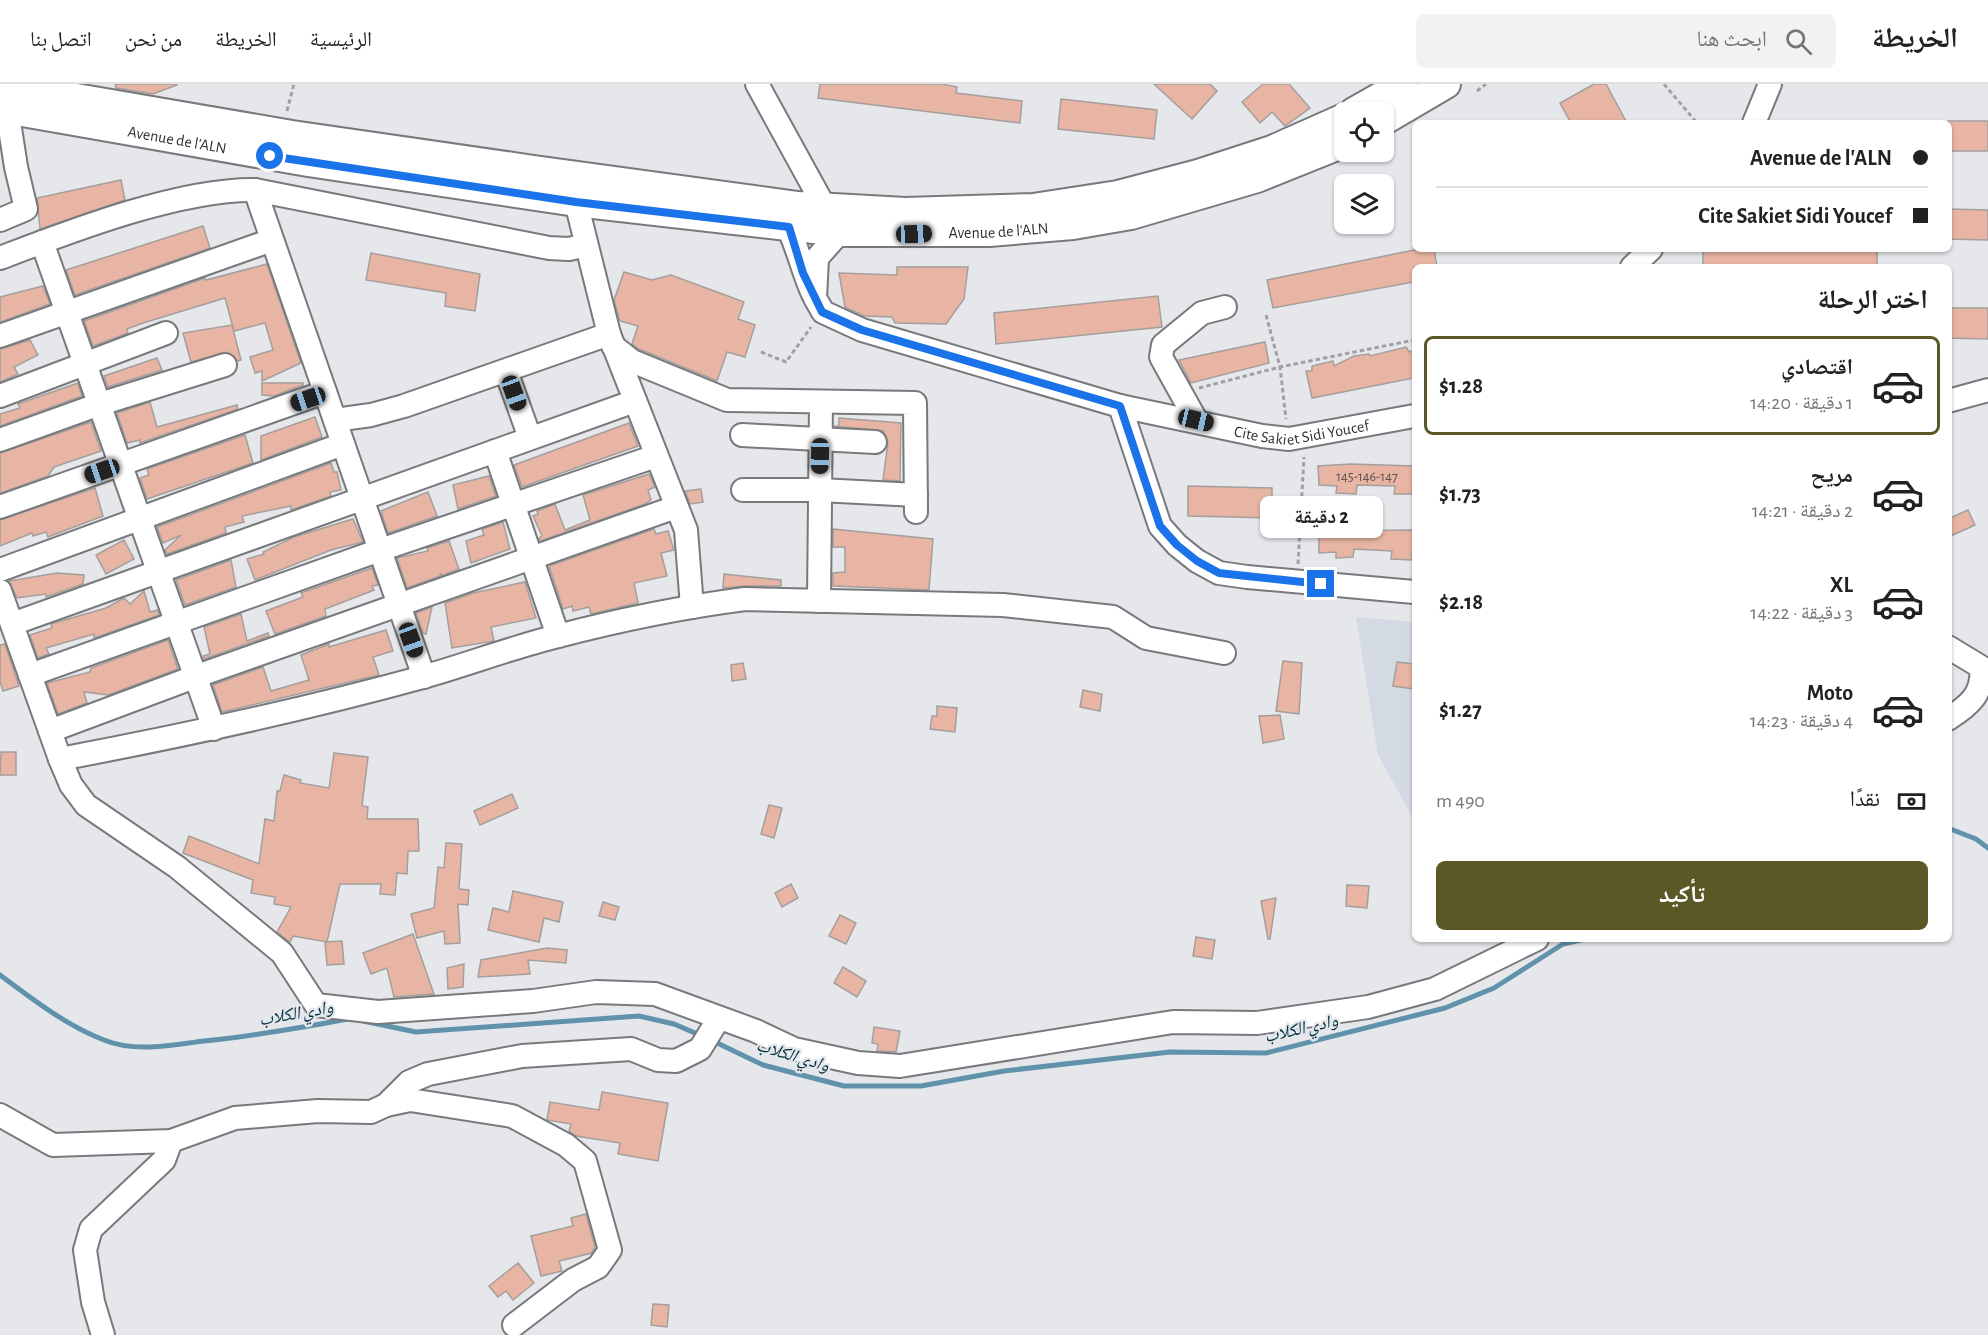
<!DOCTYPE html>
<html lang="ar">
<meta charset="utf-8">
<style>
body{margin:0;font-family:"Alegreya Sans","Noto Naskh Arabic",sans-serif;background:#f2f2f2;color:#222;direction:rtl;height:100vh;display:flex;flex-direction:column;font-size:22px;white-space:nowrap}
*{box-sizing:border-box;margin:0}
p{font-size:20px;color:#767676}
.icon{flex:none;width:33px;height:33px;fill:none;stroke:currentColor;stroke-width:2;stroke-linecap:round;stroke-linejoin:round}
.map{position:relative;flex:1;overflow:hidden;direction:ltr}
.drawer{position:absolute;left:1412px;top:180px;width:540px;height:678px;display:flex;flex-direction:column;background:#fff;border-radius:9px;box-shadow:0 2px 4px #0004;direction:rtl}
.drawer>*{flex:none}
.top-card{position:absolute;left:1412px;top:36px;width:540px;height:132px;border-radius:9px;box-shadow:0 2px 4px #0004;direction:rtl;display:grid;align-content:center;height:132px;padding:0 24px;background:#fff}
.tools{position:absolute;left:1334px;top:18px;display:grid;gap:12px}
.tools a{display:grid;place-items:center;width:60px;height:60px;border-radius:9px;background:#fff;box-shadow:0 2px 4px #0004;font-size:30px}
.end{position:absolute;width:27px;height:27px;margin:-14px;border:8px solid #1a73e8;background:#fff;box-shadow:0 0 0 3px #fff}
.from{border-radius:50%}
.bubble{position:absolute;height:42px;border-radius:9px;background:#fff;box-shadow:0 2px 4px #0004;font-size:20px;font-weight:700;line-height:42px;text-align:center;direction:rtl}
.car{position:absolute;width:18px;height:36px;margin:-18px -9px;border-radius:8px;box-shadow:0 0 4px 2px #0007;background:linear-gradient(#222 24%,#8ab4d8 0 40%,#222 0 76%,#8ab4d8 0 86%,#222 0)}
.top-card b{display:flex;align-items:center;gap:21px;height:57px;font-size:22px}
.top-card b+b{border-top:2px solid #e0e0e0}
.top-card i{width:15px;height:15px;background:#222}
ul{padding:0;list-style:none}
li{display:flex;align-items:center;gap:18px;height:99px;margin:0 12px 9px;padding:0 12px;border:3px solid transparent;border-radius:9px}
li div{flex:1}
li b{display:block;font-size:22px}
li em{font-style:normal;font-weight:700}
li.active{border-color:#5a5925}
li>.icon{width:54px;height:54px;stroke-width:1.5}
h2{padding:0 24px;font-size:27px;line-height:72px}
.pay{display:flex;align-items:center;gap:15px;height:66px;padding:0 24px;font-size:22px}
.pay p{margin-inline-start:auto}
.action{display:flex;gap:12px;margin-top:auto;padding:12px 24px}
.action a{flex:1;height:69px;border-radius:9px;background:#5a5925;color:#fff;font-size:24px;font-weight:700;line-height:69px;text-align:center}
header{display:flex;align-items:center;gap:36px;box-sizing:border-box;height:84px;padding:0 30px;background:#fff;border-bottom:2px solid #e0e0e0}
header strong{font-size:28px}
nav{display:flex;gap:33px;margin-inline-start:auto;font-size:21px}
.search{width:420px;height:54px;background:#f2f2f2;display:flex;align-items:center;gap:15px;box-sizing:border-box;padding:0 21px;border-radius:9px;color:#767676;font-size:22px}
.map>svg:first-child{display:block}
.built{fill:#d3dae4}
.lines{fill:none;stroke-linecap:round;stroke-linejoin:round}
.stream{stroke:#6093ab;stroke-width:5}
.building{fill:#e8b4a3;stroke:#a49f9d;stroke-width:1.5}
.minor-casing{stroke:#77797c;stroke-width:26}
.major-casing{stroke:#77797c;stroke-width:32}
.path{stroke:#9fa1a4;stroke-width:3;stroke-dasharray:4.5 3;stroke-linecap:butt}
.minor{stroke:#fff;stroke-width:22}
.major{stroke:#fff;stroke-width:28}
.route{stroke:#1a73e8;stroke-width:8}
.labels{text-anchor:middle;stroke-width:4.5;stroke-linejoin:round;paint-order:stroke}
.number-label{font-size:14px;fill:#5f5250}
.street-label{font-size:16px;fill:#313234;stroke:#e5e7eb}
.water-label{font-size:18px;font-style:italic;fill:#003042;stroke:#e5e7eb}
</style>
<header>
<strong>الخريطة</strong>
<div class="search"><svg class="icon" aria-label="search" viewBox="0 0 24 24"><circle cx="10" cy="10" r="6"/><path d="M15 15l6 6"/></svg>ابحث هنا</div>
<nav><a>الرئيسية</a><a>الخريطة</a><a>من نحن</a><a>اتصل بنا</a></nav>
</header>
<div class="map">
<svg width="1988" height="1251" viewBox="0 0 1988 1251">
<rect width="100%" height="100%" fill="#e5e7eb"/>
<!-- built -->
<polygon class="built" points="1356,533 1414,538 1414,736 1378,671"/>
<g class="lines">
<!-- stream -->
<g class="stream">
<polyline points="1948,744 1976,755 1988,764"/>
<path d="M0 891C32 915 67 942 104 956 136 969 171 961 204 957 252 952 300 944 348 935"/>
<polyline points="363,937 416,948 639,932 674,940 702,952"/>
<polyline points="711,956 763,981 844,1002 921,1002 1004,987 1170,968 1266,969 1445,924 1494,904 1563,860 1585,855"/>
</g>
</g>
<!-- building -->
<g class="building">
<polygon points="115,0 177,0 177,1 153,10 116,4"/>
<polygon points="820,0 942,0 957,3 956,9 1022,17 1020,39 818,14"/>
<polygon points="1154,0 1210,0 1217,7 1192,35"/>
<polygon points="1263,0 1289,0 1310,24 1285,42 1272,28 1260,39 1242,18"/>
<polygon points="1594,0 1606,0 1627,39 1571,39 1560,19"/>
<polygon points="1061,15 1157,26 1154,55 1058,45"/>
<rect x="1948" y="37" width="40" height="30"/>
<polygon points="121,96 125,116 40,145 37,114"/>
<polygon points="1948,125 1988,126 1988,156 1948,155"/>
<polygon points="203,142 210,164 75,211 66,186"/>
<polygon points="1419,165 1434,165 1437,183 1414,183 1414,198 1273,224 1267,196"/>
<rect x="1703" y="165" width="174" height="18"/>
<polygon points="371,169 480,190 475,227 445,222 446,209 366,196"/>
<polygon points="267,180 301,279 262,297 262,287 255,289 250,273 273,266 265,239 234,247 225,214 143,239 127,245 128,249 93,262 84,237 205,194 206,196"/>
<polygon points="897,183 968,183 964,215 946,240 895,239 892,233 864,232 845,223 839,189 897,191"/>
<polygon points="624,188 652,196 671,191 744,218 738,235 755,241 745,273 727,268 717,297 639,265 632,260 638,242 620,237 614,216"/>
<polygon points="43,202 50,220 0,238 0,213"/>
<polygon points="1158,212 1162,243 996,260 994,229"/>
<polygon points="1948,224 1988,224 1988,255 1948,254"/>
<polygon points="232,241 241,276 238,277 227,268 191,278 183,249"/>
<polygon points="30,256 38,271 14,283 18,290 0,298 0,265"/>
<polygon points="1265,258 1269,279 1191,299 1179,276"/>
<polygon points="1406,263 1409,268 1414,266 1414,294 1312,314 1306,287 1312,287 1312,282 1333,277 1334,282 1354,272 1369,270 1370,272"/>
<polygon points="157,274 162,286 108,303 104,292"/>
<polygon points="78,299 82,312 0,342 0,330 20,324 18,320"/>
<polygon points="262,299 303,299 303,301 274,312 262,311"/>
<polygon points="150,318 157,343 237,321 238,325 140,359 140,356 127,359 117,329"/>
<polygon points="315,333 322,353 261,376 261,352"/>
<polygon points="839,334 901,339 900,397 883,396 888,358 883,347 834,342 839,342"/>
<polygon points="91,338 101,367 54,383 48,392 0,409 0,369"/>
<polygon points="629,339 638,362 522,403 514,381"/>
<polygon points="245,351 253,379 147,415 140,394 149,391 147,385"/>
<polygon points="331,379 334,388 337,388 341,406 330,408 331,412 291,426 291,422 242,432 244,438 225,443 226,449 167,470 165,466 181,451 163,459 157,443"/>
<polygon points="1351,380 1414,382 1412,410 1394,410 1395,402 1357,401 1356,410 1336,409 1337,402 1319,401 1318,382"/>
<polygon points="649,390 655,403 648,406 651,416 645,420 540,457 539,454 542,452 533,432 538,430 537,427 555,420 565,446 590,436 583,411"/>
<polygon points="489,392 496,412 458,425 453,401"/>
<polygon points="1188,402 1272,404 1272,434 1188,432"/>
<polygon points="95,404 103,432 48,453 46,448 33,452 32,449 0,462 0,436"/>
<polygon points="701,405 703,418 690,420 685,407"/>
<polygon points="428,408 437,432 388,449 381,427"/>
<polygon points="1968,426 1975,441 1948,453 1948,435"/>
<polygon points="353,435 363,458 331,466 255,496 247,475 264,470 263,468 294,453"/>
<polygon points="503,438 510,465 471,479 466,457 484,451 482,445"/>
<polygon points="654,445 656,450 668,447 674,466 661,469 667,492 634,499 638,519 591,530 589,523 573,527 572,522 563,525 549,482"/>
<polygon points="833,445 933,455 929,506 833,502 833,489 845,488 845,463 833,463"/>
<polygon points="1414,446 1414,469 1412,469 1412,476 1391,475 1392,467 1354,465 1353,473 1336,474 1336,468 1319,469 1319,447"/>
<polygon points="124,456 134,475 106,490 96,471"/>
<polygon points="449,457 459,485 441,492 441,489 440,492 407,504 397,474 428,467 427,464"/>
<polygon points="231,476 236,503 185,521 176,496"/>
<polygon points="372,484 378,501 372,502 374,506 325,525 326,532 275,550 266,527 303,513 301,509"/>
<polygon points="57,489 84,491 83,500 46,513 46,510 17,514 9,497"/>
<polygon points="724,490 781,496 781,502 745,502 723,504"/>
<polygon points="525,498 536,534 491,543 494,557 452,564 445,519 473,509"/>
<polygon points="144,507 150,528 158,526 159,531 94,554 94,550 46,564 49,570 38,574 30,551 52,544 51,540 106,524 124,514 130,520"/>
<polygon points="432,523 426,550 423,549 416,529"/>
<polygon points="241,530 247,557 268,549 269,552 204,575 203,572 210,570 204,543"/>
<polygon points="386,546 393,567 373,573 379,591 222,628 213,601 263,583 271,607 309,596 301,571 329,560 329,563"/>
<polygon points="168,556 178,585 108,611 84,608 87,619 58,630 47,599 90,588 91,584"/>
<polygon points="5,560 19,602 3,607 0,598 0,561"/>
<polygon points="1283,577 1302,579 1299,630 1276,627"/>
<polygon points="1397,578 1414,580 1414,605 1393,602"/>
<polygon points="743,579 746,595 732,597 731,581"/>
<polygon points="1083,606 1102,610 1100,627 1080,623"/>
<polygon points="937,622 957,624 955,648 930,645 932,632 937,632"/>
<polygon points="1280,631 1284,655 1263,659 1259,632"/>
<polygon points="1,668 16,668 16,691 0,691"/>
<polygon points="334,669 368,673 362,722 368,723 367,735 418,735 419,767 408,767 407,790 397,789 395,811 380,810 381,800 340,800 327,858 293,852 290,858 277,848 291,823 274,820 275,813 251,809 253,796 183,769 189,752 259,780 265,735 274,737 277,707 280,707 284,691 301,696 300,699 329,704"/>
<polygon points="512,710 518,724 480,741 474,727"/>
<polygon points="769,721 782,724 774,754 761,750"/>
<polygon points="446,759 462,760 459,805 469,806 468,821 458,820 460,859 445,860 444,847 417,854 411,830 434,824 438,783 444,784"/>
<polygon points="791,800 798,814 782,823 775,809"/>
<polygon points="1347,801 1369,802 1367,824 1346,822"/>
<polygon points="513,807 563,818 559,838 544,834 539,858 488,846 493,824 509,828"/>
<polygon points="1276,814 1270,855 1268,855 1261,817"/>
<polygon points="603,818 619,823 615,836 599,832"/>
<polygon points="840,831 856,839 846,860 829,852"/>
<polygon points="413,850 434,910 394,913 387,884 371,890 363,869"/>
<polygon points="1196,853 1215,856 1212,875 1193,872"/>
<polygon points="342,857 344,880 327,881 325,858"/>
<polygon points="547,864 567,866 566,879 528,876 530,890 478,893 481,876"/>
<polygon points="464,880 463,903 448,905 447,884"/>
<polygon points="843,883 866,897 857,913 834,899"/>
<polygon points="874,943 900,947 896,968 877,967 878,960 872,959"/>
<polygon points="602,1008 668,1019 658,1077 618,1070 620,1059 576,1052 569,1047 571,1040 547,1036 550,1018 599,1026"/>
<polygon points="586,1130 595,1163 592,1169 559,1177 562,1187 541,1192 531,1152 573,1142 571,1134"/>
<polygon points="518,1179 534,1199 513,1216 506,1207 498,1213 489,1202"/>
<polygon points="653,1220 669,1221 667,1243 651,1241"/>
</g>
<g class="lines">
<defs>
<g id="minor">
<polyline points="757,0 824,122"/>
<polyline points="1754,39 1770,0"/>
<polyline points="255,106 424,593"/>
<polyline points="576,118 609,250 686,446 692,523"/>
<path d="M781 130C796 154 801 184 813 210"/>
<polyline points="0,136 26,125 16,83 7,25"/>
<path id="s1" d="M840 148 817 174 815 214 823 228 862 246 1120 322 1262 352 1289 355 1414 332"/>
<polyline points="42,158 214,645"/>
<path d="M0 174C71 147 179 105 255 106L549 164 569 165 586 161"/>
<polyline points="1632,183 1651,165"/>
<polyline points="0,252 272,156"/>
<polyline points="613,262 632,277 727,316 915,319 916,428"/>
<polyline points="506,287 530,354"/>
<polyline points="0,312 166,249"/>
<polyline points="1948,317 1988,306"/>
<polyline points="1120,322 1160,442 1177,461 1197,477 1219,489 1247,493 1414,508"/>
<polyline points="335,336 371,331 404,322 609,250"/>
<polyline points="1196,336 1161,273 1163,261 1202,229 1225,223"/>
<polyline points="742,351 875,358"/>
<polyline points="0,356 100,320 225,281"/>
<polyline points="495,367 558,552"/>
<polyline points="743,406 820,406 916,411"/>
<polyline points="0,423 325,308"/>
<polyline points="0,486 343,360"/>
<polyline points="0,507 60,675 71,701 86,721 177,783 282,869 316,921 378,928 533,917 596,908 655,910 756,947 794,965 858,979 900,982 1173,938 1257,939 1368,923 1435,905 1537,855"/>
<polyline points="819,517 821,318"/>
<polyline points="12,540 635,317"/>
<path d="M1948 563 1981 583C1984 609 1970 621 1948 635"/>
<polyline points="30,591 380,466 656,372"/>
<polyline points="50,647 197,592 676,423"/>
<path d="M60 675C182 652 303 626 423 593 469 580 513 563 558 552 619 536 683 523 745 515L1003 521 1113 533 1146 554 1224 569"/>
<polyline points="386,1021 409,998 428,990 522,972 631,965 658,976 676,977 700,965 719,934"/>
<polyline points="0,1031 53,1061 171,1057 235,1034 318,1027 371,1028 386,1021 410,1016 512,1032 566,1061 585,1077 610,1166 598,1183 573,1196 514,1241"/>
<polyline points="103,1251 93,1218 85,1166 91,1145 164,1076 171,1057"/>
</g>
<g id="major">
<polyline points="0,1 292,51 534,86 798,122 905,128 1033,124 1118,111 1198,90 1272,66 1344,34"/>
<path id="s2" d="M0 24 308 78 576 118 840 148H989L1073 141 1131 131 1257 94 1344 59"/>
<polyline points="1354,28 1403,0"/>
<polyline points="1383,37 1446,0"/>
</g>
</defs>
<!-- minor casing -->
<use href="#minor" class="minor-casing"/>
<!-- major casing -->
<use href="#major" class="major-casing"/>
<!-- path -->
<g class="path">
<polyline points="1664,0 1697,39"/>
<polyline points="1477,7 1486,0"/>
<polyline points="287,27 294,0"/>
<polyline points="1516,165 1517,165"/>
<polyline points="1266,231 1280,283 1286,335"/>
<polyline points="761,268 786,278 811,243"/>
<polyline points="1199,304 1280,283 1414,256"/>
<polyline points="1298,480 1304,373"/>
</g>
<!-- minor -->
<use href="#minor" class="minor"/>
<!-- major -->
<use href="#major" class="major"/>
</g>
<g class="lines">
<!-- route -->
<polyline class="route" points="270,72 576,118 789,143 803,189 822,228 862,246 1120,322 1160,442 1177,461 1197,477 1219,489 1321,500"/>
</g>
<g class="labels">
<!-- number labels -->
<g class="number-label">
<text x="1367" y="397">145-146-147</text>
</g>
<!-- street labels -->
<g class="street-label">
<text dy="6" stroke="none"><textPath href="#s2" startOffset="180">Avenue de l'ALN</textPath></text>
<text dy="6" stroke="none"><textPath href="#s2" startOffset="1008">Avenue de l'ALN</textPath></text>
<text dy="6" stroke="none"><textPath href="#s1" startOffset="588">Cite Sakiet Sidi Youcef</textPath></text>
</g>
<!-- water labels -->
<g class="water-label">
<text transform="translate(296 929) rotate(-10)" y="6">وادي الكلاب</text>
<text transform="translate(1301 944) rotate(-13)" y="6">وادي الكلاب</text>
<text transform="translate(793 971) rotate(17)" y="6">وادي الكلاب</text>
</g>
</g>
</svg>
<div class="tools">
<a><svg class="icon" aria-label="locate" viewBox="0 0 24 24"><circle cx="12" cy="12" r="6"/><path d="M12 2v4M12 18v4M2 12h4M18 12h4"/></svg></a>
<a><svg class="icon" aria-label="layers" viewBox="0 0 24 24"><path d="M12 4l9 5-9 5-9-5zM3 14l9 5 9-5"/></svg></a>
</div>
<i class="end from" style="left:270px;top:72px"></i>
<i class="end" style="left:1321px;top:500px"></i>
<div class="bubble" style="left:1260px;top:412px;width:123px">2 دقيقة</div>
<i class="car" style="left:914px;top:150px;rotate:88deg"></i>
<i class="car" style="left:514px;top:309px;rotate:160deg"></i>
<i class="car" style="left:308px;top:315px;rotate:251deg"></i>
<i class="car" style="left:1196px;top:336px;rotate:103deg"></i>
<i class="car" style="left:820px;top:372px;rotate:181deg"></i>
<i class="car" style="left:102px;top:387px;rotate:251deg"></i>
<i class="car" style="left:411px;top:556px;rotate:160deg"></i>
<div class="top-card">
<b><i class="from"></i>Avenue de l'ALN</b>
<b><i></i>Cite Sakiet Sidi Youcef</b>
</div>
<section class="drawer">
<h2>اختر الرحلة</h2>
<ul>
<li class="active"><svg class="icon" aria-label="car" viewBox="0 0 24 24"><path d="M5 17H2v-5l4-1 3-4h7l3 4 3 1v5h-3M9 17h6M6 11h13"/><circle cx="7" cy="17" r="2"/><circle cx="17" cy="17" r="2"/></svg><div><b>اقتصادي</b><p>1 دقيقة · 14:20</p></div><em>$1.28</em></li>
<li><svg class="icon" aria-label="car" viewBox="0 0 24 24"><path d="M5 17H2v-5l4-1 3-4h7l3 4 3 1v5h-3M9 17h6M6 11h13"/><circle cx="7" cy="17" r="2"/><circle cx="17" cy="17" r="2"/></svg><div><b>مريح</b><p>2 دقيقة · 14:21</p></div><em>$1.73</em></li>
<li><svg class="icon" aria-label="car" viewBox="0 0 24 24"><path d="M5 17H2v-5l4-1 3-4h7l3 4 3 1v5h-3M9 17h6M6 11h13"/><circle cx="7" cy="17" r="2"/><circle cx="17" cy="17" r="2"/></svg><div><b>XL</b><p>3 دقيقة · 14:22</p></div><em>$2.18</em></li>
<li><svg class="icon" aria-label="car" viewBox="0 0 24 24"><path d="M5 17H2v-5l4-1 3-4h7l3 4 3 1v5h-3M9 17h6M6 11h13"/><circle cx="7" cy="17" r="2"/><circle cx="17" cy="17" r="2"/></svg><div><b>Moto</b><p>4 دقيقة · 14:23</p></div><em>$1.27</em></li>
</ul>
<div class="pay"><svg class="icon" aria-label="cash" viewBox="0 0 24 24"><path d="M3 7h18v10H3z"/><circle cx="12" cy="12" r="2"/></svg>نقدًا<p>490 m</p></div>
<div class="action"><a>تأكيد</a></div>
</section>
</div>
